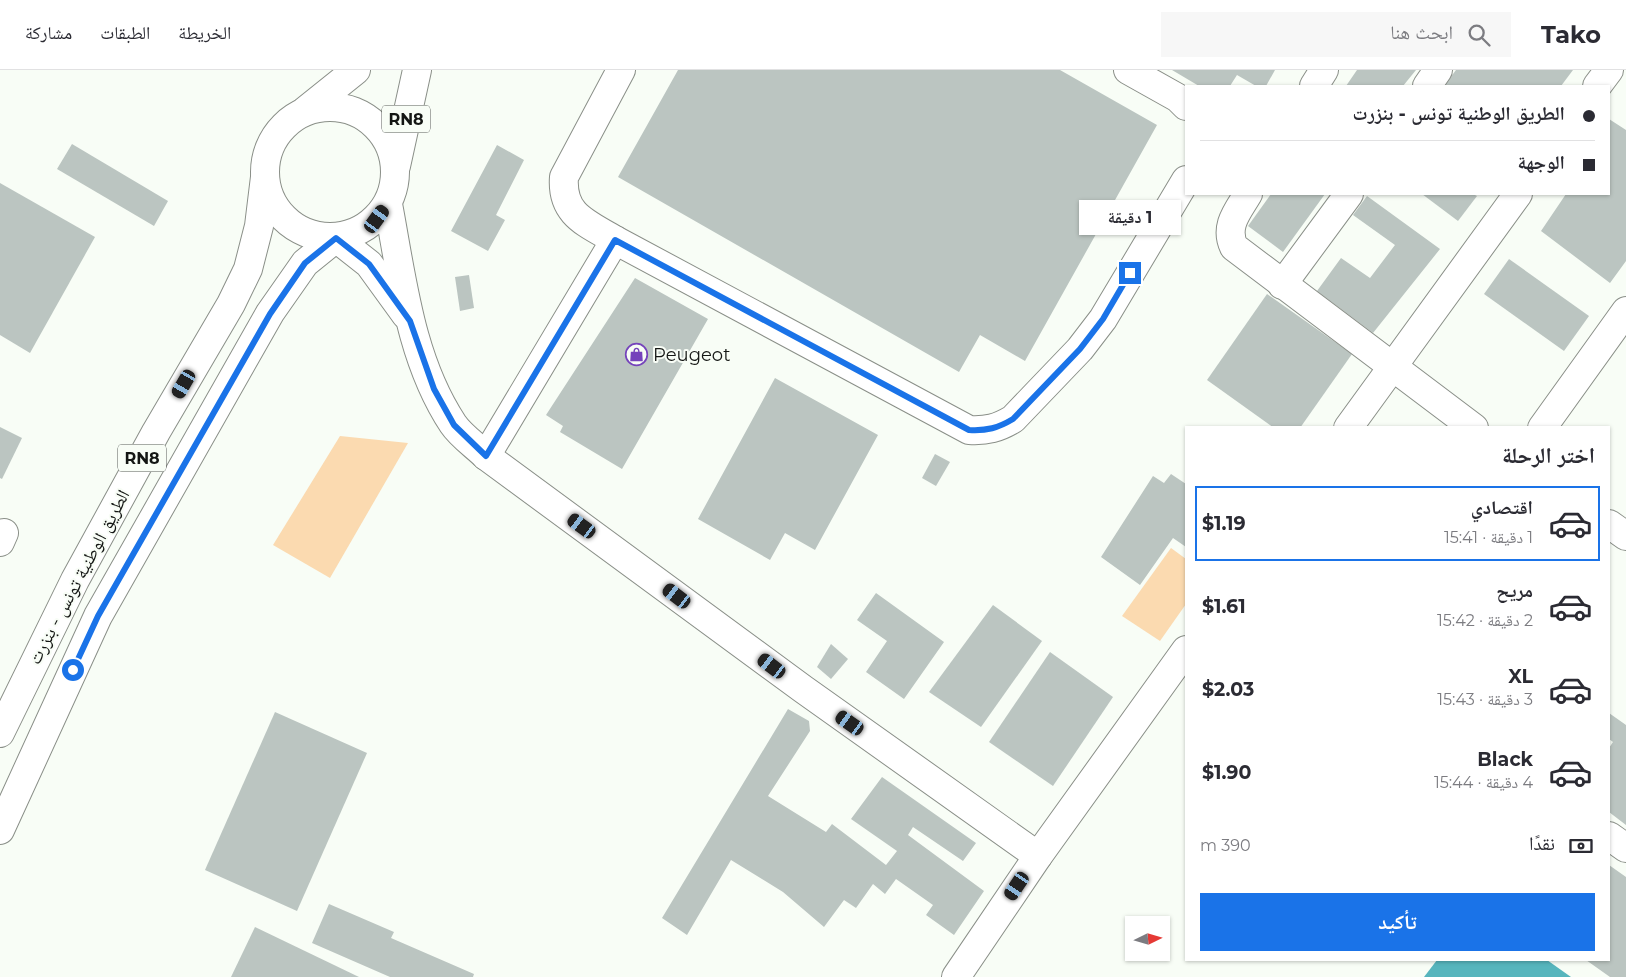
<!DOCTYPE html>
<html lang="ar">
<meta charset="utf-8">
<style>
body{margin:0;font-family:Montserrat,"Noto Naskh Arabic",sans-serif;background:#f7f7f7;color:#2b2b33;direction:rtl;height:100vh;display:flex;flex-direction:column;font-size:19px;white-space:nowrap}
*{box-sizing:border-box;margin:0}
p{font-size:16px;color:#7c7c81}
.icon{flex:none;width:28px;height:28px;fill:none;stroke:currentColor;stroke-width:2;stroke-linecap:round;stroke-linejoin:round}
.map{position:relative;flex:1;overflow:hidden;direction:ltr}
.drawer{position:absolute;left:1185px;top:356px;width:425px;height:535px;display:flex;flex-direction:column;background:#fff;border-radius:0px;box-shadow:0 1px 4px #0004;direction:rtl}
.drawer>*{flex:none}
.top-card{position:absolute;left:1185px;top:15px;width:425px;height:110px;border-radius:0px;box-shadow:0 1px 4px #0004;direction:rtl;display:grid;align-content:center;height:110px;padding:0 15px;background:#fff}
.needle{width:32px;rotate:85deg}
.fabs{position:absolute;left:1125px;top:846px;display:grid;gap:10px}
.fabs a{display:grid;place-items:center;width:45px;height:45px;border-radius:0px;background:#fff;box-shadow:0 1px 4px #0004;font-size:25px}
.end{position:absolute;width:22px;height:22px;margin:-11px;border:6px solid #1a73e8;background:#fff;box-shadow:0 0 0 2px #fff}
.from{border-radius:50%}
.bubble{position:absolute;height:35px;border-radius:0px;background:#fff;box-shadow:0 1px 4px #0004;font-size:16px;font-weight:700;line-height:35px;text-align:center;direction:rtl}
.car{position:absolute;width:15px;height:30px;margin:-15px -8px;border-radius:6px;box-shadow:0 0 4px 1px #0007;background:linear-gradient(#222 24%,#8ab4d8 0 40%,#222 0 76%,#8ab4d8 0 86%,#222 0)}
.top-card b{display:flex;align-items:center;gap:18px;height:48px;font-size:19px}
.top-card b+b{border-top:1px solid #e1e1e2}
.top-card i{width:12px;height:12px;background:#2b2b33}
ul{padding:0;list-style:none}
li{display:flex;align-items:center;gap:15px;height:75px;margin:0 10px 8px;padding:0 5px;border:2px solid transparent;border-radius:0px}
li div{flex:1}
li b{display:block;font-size:19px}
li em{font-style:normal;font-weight:700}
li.current{border-color:#1a73e8}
li>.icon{width:45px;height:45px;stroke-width:1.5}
h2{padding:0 15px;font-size:22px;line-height:60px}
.pay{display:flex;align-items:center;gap:12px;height:55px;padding:0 15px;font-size:19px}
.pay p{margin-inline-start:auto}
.primary-button{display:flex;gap:10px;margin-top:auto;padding:10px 15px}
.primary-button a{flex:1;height:58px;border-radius:0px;background:#1a73e8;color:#fff;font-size:20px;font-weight:700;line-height:58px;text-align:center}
header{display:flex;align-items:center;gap:30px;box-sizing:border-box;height:70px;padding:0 25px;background:#fff;border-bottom:1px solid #e1e1e2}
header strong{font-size:24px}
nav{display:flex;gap:28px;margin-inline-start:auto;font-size:18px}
.search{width:350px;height:45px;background:#f7f7f7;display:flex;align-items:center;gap:12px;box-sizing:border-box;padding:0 18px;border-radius:0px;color:#7c7c81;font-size:19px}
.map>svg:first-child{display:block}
.green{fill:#fbdab0}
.water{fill:#57b5bd}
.building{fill:#bbc5c1}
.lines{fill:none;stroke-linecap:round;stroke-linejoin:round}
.minor-casing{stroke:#8a8f88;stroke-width:30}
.major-casing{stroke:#8a8f88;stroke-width:30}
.minor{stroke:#fff;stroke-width:28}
.major{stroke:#fff;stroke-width:28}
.route{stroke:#1a73e8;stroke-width:6}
.labels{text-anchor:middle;stroke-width:4;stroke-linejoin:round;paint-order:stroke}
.shield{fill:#f8fdf6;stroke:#585b58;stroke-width:1}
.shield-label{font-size:16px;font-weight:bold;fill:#141614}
.poi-label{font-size:18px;fill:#141614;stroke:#f8fdf6;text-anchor:start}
.street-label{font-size:18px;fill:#141614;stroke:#f8fdf6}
</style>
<header>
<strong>Tako</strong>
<div class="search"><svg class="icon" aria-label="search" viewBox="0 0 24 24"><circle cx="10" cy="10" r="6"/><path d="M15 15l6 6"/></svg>ابحث هنا</div>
<nav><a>الخريطة</a><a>الطبقات</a><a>مشاركة</a></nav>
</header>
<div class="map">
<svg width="1626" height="907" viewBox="0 0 1626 907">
<rect width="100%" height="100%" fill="#f8fdf6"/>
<!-- green -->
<g class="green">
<polygon points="340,366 408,373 330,508 273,475"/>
<polygon points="1171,478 1186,489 1186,534 1160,571 1122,546"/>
</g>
<!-- water -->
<polygon class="water" points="1437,890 1547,890 1571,907 1424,907"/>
<!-- building -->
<g class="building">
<polygon points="678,0 1060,0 1157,55 1025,291 980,265 959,302 618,107"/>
<polygon points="1172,0 1275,0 1266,16 1256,16 1237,5 1230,16 1199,16"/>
<polygon points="1357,0 1416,0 1403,16 1346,16"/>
<polygon points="1456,0 1573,0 1561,16 1444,16"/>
<polygon points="1609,49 1626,60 1626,191 1610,213 1541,161 1566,124 1609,124"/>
<polygon points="72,74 168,131 154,156 57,99"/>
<polygon points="497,75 524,90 496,145 505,150 488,181 451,161"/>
<polygon points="0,113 95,167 30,283 0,265"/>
<polygon points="1271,124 1325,124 1283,182 1248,156"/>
<polygon points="1422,124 1473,124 1477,126 1458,151"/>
<polygon points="1367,126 1440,179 1373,263 1317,221 1341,188 1370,208 1395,175 1353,145"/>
<polygon points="1509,189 1589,246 1564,281 1484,224"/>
<polygon points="469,205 474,238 460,241 455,207"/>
<polygon points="635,208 708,249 622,399 560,362 563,356 546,345"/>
<polygon points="1267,224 1352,284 1300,358 1274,358 1207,310"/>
<polygon points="775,308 878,365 815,480 785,463 770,490 698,449"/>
<polygon points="0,357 22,368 2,409 0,408"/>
<polygon points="935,384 950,392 936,416 922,408"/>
<polygon points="1171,404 1186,414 1186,477 1173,468 1140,515 1101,487 1153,406 1164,413"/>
<polygon points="876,523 944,572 904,629 866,602 887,571 857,550"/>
<polygon points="993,535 1042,571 981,657 929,622"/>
<polygon points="831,574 848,589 831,609 817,597"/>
<polygon points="1050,582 1113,627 1053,716 989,672"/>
<polygon points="788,639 809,651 810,661 768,726 826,762 832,754 886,795 897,781 851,749 882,707 976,773 963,791 913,757 908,765 984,821 954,865 926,845 933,835 896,809 885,824 873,814 856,838 844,830 824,857 783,822 731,790 687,865 662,848"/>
<polygon points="275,642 367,683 297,841 205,800"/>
<polygon points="1609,643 1626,655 1626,755 1609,742 1609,678 1613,672 1609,669"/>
<polygon points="1609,795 1626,807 1626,907 1610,907 1586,890 1609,890"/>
<polygon points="329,834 394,862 391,868 474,904 473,907 390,907 312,873"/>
<polygon points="255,857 359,907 231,907"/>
</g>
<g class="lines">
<defs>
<g id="minor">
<path d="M621 0 564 107C561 145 587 153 615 170L969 360C987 361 998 358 1013 349L1080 279 1103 249 1186 110"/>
<polyline points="1128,0 1178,28 1186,36"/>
<polyline points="1314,16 1324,0"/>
<polyline points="1427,16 1438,0"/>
<polyline points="1597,16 1609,0"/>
<path d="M1248 124C1238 141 1224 156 1234 177L1474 358"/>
<path d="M388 134C402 208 410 289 453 354 461 366 476 376 486 386L803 619 1038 786"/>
<polyline points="336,168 369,194 406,245"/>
<polyline points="1282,215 1349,124"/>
<polyline points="1348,358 1518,124"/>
<polyline points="1542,358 1626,241"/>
<polyline points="486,386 615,170"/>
<polyline points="1609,454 1626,466"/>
<polyline points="0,472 4,463"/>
<polyline points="1609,766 1626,778"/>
<polyline points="956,907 1038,786 1186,580"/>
</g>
<g id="major">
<circle cx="330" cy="102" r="65"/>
<polyline points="305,41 356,0"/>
<polyline points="396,96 417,0"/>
<polyline points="0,663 75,510 156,362 231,234 248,199 259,156 265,107"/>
<polyline points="0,760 98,546 270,243 305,193 336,168"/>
</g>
</defs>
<!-- minor casing -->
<use href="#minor" class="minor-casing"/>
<!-- major casing -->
<use href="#major" class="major-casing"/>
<!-- minor -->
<use href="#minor" class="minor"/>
<!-- major -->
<use href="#major" class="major"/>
</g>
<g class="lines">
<!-- route -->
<path class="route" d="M73 600 98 546 270 244 305 193 336 168 369 194 410 251 434 319 454 355 486 386 615 170 969 360C987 361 998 358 1013 349L1080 279 1103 249 1130 203"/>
</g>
<!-- icons -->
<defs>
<symbol id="shop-ring" viewBox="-11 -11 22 22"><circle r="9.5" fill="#f8fdf6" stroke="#7543bb" stroke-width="1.5"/><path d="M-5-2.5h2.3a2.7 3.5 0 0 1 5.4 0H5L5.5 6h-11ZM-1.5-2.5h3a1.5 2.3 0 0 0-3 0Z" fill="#7543bb"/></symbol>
</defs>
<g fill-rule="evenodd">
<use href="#shop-ring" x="624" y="272" width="25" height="25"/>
</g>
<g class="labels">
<!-- shield labels -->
<g class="shield">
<rect x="382" y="35.5" width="48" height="27" rx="4"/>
<rect x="118" y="374.5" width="48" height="27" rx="4"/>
</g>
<g class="shield-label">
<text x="406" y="55">RN8</text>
<text x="142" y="394">RN8</text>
</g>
<!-- poi labels -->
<g class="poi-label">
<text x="653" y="291">Peugeot</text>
</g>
<!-- street labels -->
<g class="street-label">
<text transform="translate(79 507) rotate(-62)" y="6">الطريق الوطنية تونس - بنزرت</text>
</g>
</g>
</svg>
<div class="fabs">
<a><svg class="needle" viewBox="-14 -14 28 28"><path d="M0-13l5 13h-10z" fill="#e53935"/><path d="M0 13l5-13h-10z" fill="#7c7c81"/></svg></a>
</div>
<i class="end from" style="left:73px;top:600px"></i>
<i class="end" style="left:1130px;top:203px"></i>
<div class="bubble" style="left:1079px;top:130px;width:102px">1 دقيقة</div>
<i class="car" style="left:377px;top:149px;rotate:36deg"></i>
<i class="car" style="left:184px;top:314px;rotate:210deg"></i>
<i class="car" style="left:582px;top:456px;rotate:306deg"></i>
<i class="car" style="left:677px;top:526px;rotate:307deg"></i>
<i class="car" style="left:772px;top:596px;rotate:307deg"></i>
<i class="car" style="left:850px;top:653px;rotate:305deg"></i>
<i class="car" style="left:1017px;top:816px;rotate:214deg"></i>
<div class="top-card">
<b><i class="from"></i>الطريق الوطنية تونس - بنزرت</b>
<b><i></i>الوجهة</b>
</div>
<section class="drawer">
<h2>اختر الرحلة</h2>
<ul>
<li class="current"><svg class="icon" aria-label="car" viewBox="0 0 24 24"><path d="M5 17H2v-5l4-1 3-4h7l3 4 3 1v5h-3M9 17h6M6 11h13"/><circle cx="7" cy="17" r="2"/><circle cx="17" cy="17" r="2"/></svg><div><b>اقتصادي</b><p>1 دقيقة · 15:41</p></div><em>$1.19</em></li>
<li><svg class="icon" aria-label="car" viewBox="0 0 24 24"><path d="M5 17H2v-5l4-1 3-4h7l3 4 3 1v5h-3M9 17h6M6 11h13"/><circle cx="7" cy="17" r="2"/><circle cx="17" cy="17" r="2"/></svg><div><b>مريح</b><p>2 دقيقة · 15:42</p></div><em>$1.61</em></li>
<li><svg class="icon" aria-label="car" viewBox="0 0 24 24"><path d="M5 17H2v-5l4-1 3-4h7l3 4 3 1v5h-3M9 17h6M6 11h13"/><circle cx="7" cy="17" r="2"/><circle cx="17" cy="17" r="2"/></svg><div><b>XL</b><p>3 دقيقة · 15:43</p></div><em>$2.03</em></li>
<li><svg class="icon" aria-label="car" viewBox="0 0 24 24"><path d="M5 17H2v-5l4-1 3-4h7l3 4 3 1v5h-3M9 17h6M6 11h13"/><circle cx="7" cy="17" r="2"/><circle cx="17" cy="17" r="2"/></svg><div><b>Black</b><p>4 دقيقة · 15:44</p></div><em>$1.90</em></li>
</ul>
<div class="pay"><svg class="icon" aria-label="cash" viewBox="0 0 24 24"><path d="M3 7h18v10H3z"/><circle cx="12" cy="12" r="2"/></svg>نقدًا<p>390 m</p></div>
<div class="primary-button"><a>تأكيد</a></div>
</section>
</div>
